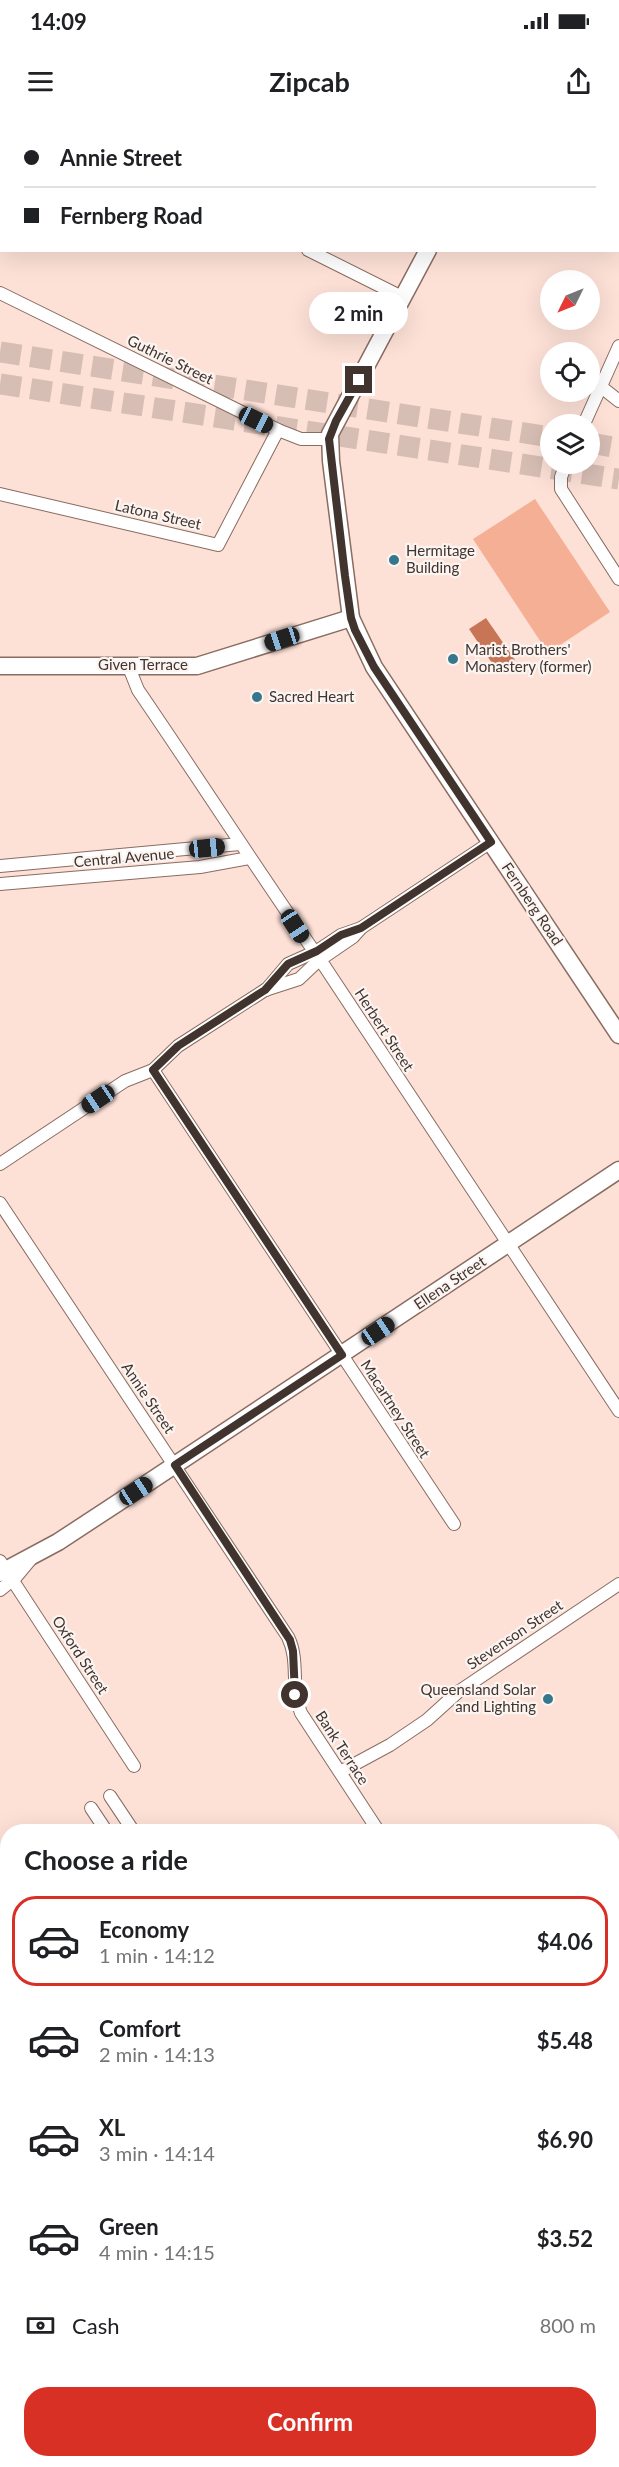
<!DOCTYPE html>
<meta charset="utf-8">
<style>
body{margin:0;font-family:Lato,sans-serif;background:#f2f2f2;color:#202124;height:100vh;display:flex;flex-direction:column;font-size:22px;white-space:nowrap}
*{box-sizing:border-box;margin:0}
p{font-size:20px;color:#757577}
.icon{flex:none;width:33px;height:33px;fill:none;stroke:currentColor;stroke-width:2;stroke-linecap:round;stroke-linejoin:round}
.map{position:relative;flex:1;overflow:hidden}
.details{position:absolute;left:0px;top:1704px;width:620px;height:644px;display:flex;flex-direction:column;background:#fff;border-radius:24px 24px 0 0;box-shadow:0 6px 24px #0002}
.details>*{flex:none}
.top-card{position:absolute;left:0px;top:0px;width:620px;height:132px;box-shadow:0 6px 24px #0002;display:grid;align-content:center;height:132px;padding:0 24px;background:#fff}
.needle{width:39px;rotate:227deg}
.fabs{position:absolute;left:540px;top:150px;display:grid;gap:12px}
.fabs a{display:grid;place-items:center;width:60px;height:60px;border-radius:50%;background:#fff;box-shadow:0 6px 24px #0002;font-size:30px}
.end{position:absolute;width:27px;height:27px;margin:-14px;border:8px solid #41342f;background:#fff;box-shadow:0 0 0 3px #fff}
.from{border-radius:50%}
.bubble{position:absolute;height:42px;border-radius:21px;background:#fff;box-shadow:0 6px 24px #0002;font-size:20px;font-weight:700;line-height:42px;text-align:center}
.car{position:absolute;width:18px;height:36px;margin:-18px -9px;border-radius:8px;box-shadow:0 0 4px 2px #0007;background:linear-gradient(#222 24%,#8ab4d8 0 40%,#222 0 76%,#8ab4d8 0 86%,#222 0)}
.top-card b{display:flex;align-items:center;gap:21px;height:57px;font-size:22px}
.top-card b+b{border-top:2px solid #e0e0e0}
.top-card i{width:15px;height:15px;background:#202124}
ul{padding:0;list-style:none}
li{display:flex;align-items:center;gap:18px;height:90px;margin:0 12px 9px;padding:0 12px;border:3px solid transparent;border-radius:24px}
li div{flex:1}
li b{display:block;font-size:22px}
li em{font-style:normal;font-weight:700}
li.selected{border-color:#d93025}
li>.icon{width:54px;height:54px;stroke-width:1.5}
h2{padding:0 24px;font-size:27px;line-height:72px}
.pay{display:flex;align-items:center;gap:15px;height:66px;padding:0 24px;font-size:22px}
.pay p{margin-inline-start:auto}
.primary-button{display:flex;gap:12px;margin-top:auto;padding:12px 24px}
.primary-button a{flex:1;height:69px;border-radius:24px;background:#d93025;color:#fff;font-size:24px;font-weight:700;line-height:69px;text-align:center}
.status{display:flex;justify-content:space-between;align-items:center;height:42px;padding:0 30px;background:#fff;direction:ltr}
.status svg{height:16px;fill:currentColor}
header{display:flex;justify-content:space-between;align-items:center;height:78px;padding:0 24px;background:#fff;font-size:27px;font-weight:700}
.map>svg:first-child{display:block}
.green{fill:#f4af95}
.water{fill:#c87556}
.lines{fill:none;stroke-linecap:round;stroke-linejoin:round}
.highway-tunnel{stroke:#d7beb5;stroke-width:21;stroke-dasharray:21 10;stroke-linecap:butt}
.street-casing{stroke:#8a6c61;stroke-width:14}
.secondary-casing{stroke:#8a6c61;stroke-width:19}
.street{stroke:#fff;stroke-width:12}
.secondary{stroke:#fff;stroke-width:16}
.route{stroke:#41342f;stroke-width:8}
.poi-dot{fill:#37778b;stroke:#fbf4f1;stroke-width:2}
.labels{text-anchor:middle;stroke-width:4.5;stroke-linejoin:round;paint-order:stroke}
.street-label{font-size:15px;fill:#41342f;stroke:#fbf4f1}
.poi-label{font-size:15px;fill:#41342f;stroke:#fbf4f1;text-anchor:start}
</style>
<div class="status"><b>14:09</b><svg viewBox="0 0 49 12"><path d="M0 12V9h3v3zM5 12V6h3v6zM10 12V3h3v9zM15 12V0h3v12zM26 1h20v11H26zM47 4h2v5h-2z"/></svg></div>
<header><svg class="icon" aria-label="menu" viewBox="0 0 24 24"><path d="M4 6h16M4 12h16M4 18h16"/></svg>Zipcab<svg class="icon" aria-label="share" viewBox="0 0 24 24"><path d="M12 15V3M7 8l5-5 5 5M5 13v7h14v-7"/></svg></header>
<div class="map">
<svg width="619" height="2347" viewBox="0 0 619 2347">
<rect width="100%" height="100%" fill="#fde1d7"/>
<!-- green -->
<polygon class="green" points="535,379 610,492 548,533 473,419"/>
<!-- water -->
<polygon class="water" points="486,498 515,540 498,552 469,509"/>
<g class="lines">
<!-- highway-tunnel -->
<g class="highway-tunnel">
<polyline points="0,232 550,317"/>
<polyline points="0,264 619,359"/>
<polyline points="590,323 619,328"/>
</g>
<defs>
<g id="street">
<polyline points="123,2 123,0"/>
<polyline points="0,50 2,47"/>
<polyline points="618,56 619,55"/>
<polyline points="618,117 619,121"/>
<polyline points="308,130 404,178"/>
<polyline points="0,173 278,310 301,319 329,319"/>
<polyline points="600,266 619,281"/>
<polyline points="584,304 619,226"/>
<polyline points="566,344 561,357 561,369 619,459"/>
<polyline points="0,374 218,425 278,310"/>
<path d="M128 545 138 570C201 662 261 756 325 847L619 1291"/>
<polyline points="0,746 240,724"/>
<polyline points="0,764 200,747 249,738"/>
<polyline points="266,870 288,844 317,831 341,815 361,808 491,722"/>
<polyline points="153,950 454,1404"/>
<polyline points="0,1044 125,961 153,950 178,926 265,870 299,859 318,841 353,817 361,808"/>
<path d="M0 1083 288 1517C300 1541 290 1568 301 1593L379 1712"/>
<polyline points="0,1441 134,1646"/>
<polyline points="0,1470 16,1457 31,1439"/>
<polyline points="340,1652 390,1625 427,1600 458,1572 619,1464"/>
<polyline points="110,1676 134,1712"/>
<polyline points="91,1688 107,1712"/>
<polyline points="612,1747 619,1743"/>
<polyline points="612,1767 619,1762"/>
<polyline points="612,2030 619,2026"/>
<polyline points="612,2054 619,2050"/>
<polyline points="0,2255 8,2250"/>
<polyline points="145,2340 146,2347"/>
<polyline points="385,2340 399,2347"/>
<polyline points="414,2347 418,2340"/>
</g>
<g id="secondary">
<polyline points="476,2 476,0"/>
<polyline points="428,130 330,314 331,341 351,498 374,547 619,915"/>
<polyline points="0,546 197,546 351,498"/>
<polyline points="0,1453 58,1422 116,1384 619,1050"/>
<polyline points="0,1938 8,1948"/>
<polyline points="612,2275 619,2279"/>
</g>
</defs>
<!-- street casing -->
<use href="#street" class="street-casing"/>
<!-- secondary casing -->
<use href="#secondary" class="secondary-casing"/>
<!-- street -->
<use href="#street" class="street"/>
<!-- secondary -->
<use href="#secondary" class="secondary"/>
</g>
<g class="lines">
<!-- route -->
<polyline class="route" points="295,1575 293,1531 290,1520 175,1345 342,1235 153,950 178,926 265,870 288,844 317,831 341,815 361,808 491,722 374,547 355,510 351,498 345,456 329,319 336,301 359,260"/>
</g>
<!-- markers -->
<g class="poi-dot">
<circle cx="394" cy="440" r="6"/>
<circle cx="453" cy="539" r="6"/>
<circle cx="257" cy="577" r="6"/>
<circle cx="548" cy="1579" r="6"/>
</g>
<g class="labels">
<!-- street labels -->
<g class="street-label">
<text transform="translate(170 240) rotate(26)" y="5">Guthrie Street</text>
<text transform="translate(158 395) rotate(13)" y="5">Latona Street</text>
<text x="143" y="550">Given Terrace</text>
<text transform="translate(124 738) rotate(-5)" y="5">Central Avenue</text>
<text transform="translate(532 784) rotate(56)" y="5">Fernberg Road</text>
<text transform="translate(384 910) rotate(57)" y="5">Herbert Street</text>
<text transform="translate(450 1163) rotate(-34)" y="5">Ellena Street</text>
<text transform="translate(148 1278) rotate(56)" y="5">Annie Street</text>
<text transform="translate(395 1289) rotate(57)" y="5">Macartney Street</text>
<text transform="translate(515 1515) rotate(-34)" y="5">Stevenson Street</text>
<text transform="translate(80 1535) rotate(57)" y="5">Oxford Street</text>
<text transform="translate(342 1628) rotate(57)" y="5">Bank Terrace</text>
</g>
<!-- poi labels -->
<g class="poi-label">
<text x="406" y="436">Hermitage<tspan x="406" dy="17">Building</tspan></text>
<text x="465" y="535">Marist Brothers'<tspan x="465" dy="17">Monastery (former)</tspan></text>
<text x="269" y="582">Sacred Heart</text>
<text x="536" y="1575" text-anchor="end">Queensland Solar<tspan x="536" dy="17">and Lighting</tspan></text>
</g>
</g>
</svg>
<div class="fabs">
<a><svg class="needle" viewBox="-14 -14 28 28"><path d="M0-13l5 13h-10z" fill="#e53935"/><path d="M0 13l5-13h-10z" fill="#757577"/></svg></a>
<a><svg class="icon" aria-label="locate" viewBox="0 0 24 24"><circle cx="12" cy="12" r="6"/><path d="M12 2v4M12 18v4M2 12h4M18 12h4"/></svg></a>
<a><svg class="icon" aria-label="layers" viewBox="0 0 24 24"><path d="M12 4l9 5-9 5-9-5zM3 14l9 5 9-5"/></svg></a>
</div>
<i class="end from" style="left:295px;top:1575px"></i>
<i class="end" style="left:359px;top:260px"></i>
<div class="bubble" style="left:309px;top:172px;width:99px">2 min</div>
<i class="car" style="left:256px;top:300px;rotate:116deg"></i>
<i class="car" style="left:282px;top:519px;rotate:252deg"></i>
<i class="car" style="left:207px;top:728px;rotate:84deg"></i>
<i class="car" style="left:295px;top:806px;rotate:147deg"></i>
<i class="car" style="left:98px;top:979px;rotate:236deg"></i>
<i class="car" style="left:378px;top:1211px;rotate:56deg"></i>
<i class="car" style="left:136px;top:1371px;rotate:57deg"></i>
<div class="top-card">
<b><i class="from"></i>Annie Street</b>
<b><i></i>Fernberg Road</b>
</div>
<section class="details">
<h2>Choose a ride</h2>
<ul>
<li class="selected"><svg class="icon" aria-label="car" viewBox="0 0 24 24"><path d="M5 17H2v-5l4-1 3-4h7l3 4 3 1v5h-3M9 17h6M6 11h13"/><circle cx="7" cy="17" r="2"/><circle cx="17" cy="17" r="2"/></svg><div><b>Economy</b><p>1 min · 14:12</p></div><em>$4.06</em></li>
<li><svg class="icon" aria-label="car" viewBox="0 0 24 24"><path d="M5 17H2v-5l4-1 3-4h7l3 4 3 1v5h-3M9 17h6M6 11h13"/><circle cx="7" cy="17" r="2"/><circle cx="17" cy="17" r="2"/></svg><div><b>Comfort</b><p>2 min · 14:13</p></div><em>$5.48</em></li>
<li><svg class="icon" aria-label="car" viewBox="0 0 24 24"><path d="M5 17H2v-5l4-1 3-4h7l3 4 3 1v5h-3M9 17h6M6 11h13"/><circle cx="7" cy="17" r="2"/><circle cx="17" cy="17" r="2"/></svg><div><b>XL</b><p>3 min · 14:14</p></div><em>$6.90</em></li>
<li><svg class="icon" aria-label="car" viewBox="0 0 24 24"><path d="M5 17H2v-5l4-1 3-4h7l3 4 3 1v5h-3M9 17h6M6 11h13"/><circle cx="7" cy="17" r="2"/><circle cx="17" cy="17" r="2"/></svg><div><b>Green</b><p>4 min · 14:15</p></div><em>$3.52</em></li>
</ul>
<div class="pay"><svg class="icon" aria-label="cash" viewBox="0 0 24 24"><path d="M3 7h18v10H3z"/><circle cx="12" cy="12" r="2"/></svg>Cash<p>800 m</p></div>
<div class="primary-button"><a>Confirm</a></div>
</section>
</div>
